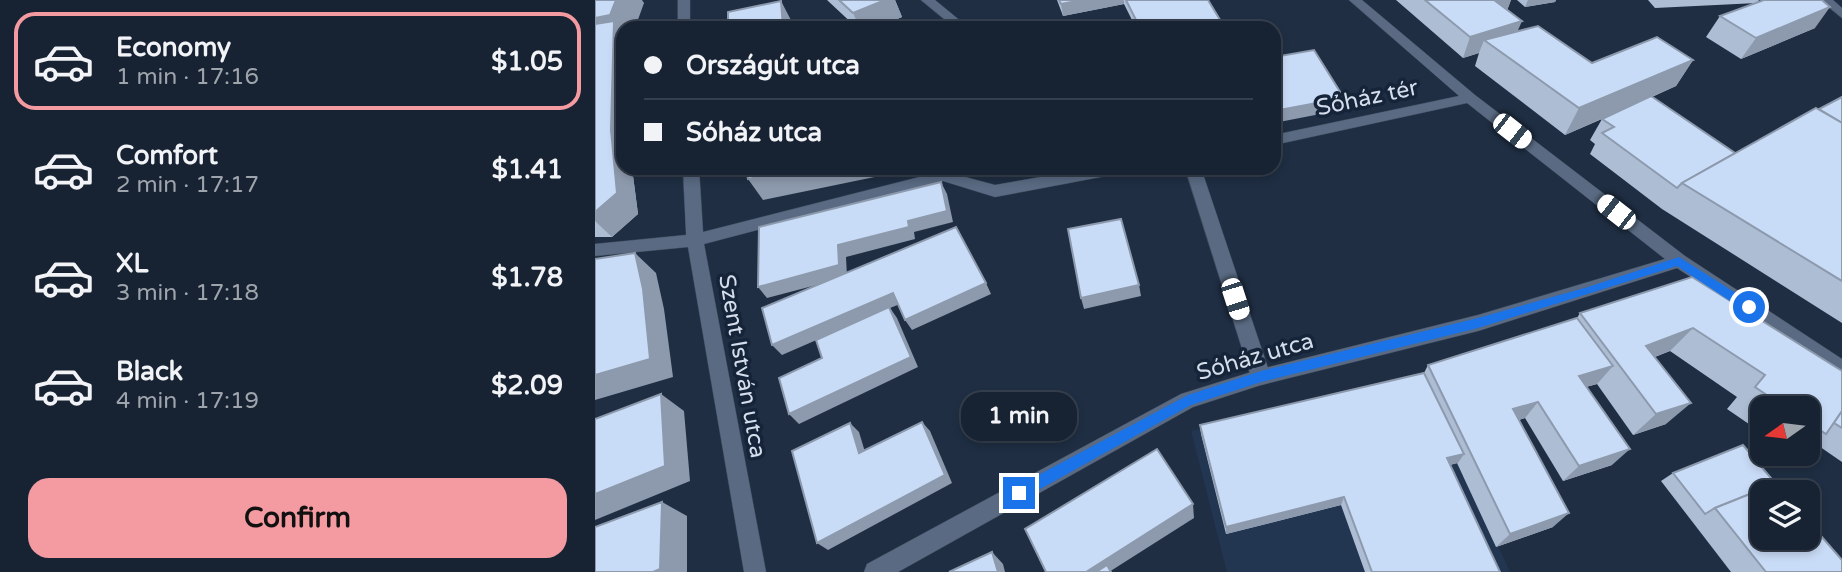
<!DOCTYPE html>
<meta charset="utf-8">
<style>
body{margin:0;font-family:"Varela Round",sans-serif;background:#242f3e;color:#f1f3f6;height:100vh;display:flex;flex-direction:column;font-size:26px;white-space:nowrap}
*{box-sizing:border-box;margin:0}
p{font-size:23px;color:#9ea4ac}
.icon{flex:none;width:38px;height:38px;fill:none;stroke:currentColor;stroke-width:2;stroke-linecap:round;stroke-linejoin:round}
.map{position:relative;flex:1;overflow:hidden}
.panel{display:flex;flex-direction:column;background:#172232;width:595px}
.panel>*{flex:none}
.guide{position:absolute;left:21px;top:21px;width:665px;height:154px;border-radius:21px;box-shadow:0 4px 10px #0003,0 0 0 2px #363f4d;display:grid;align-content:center;height:154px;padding:0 28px;background:#172232}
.needle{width:46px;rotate:256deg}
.tools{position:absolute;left:1155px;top:396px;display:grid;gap:14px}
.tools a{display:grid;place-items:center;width:70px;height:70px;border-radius:14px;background:#172232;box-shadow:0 4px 10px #0003,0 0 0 2px #363f4d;font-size:35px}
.end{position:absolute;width:32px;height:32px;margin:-16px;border:9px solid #1a73e8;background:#fff;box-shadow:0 0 0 4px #fff}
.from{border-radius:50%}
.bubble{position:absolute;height:49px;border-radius:21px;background:#172232;box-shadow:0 4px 10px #0003,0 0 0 2px #363f4d;font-size:23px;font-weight:700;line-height:49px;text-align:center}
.car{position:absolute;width:21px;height:42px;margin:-21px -10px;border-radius:9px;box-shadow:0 0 5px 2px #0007;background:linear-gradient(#fff 24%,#345 0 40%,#fff 0 76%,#345 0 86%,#fff 0)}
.guide b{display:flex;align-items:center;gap:24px;height:66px;font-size:26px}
.guide b+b{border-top:2px solid #363f4d}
.guide i{width:18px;height:18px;background:#f1f3f6}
ul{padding:12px 0 0;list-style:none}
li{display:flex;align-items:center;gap:21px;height:98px;margin:0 14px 10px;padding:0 14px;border:4px solid transparent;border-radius:21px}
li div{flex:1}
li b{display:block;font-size:26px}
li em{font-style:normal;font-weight:700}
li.selected{border-color:#f49aa1}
li>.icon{width:63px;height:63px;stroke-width:1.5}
.cta{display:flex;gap:14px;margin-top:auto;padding:14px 28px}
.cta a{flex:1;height:80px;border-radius:21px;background:#f49aa1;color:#111;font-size:28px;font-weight:700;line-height:80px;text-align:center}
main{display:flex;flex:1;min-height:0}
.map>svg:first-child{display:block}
.built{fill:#233651}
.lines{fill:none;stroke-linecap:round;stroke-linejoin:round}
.lane-casing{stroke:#3d4a5b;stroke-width:1}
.street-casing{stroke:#3d4a5b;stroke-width:1}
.lane{fill:#596a82;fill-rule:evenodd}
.street{fill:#596a82;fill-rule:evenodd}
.wall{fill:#adbdd4}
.shaded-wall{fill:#8d9aad}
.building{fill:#c9dcf7;stroke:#8d9aad;stroke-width:2}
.route{fill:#1a73e8}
.labels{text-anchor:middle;stroke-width:7;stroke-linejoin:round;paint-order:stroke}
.street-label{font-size:23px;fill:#d4ddeb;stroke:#162439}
</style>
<main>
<section class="panel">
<ul>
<li class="selected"><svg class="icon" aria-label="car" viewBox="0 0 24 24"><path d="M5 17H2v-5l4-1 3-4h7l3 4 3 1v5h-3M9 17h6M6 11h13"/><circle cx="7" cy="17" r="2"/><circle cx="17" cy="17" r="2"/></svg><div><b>Economy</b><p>1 min · 17:16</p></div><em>$1.05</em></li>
<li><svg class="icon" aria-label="car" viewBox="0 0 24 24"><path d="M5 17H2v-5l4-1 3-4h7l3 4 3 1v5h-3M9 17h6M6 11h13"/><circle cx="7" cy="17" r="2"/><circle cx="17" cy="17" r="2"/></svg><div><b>Comfort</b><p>2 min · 17:17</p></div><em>$1.41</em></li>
<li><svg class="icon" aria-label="car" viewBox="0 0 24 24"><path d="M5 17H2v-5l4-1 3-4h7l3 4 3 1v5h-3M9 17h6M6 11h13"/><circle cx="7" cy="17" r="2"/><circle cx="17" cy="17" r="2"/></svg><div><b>XL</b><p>3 min · 17:18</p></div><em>$1.78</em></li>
<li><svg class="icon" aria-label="car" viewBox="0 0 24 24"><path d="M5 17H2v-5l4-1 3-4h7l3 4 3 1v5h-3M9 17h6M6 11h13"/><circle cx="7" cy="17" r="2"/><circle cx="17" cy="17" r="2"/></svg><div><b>Black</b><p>4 min · 17:19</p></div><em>$2.09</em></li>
</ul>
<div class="cta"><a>Confirm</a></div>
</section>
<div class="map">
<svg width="1247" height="572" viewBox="0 0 1247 572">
<rect width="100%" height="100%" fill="#1f2e43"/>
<!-- built -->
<polygon class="built" points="824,376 915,572 632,572 596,431"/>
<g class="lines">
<defs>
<g id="lane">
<polygon points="326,0 340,0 374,28 360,28"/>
<polygon points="451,168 467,168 469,180 466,184 456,184"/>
<polygon points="590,168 606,168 676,377 673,383 666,385 659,383 656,377"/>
</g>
<g id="street">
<rect x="83" y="0" width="12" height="28"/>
<polygon points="754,0 767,0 880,95 1090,256 1247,359 1247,377 1082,268 883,331 666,385 598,407 303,572 269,572 272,564 586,394 666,369 883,315 1070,259 872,103 679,145 679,135 864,96"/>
<polygon points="1225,0 1238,0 1247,8 1247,18"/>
<polygon points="88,168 104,168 108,232 348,171 400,185 497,168 535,168 527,173 400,197 348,181 109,244 171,572 149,572 93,247 0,256 0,244 91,235"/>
</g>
</defs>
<!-- lane casing -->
<use href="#lane" class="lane-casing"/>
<!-- street casing -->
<use href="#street" class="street-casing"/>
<!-- lane -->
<use href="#lane" class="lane"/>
<!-- street -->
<use href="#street" class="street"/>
</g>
<!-- wall -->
<g class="wall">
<polygon points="0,0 49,3 28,28 28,168 37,168 43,214 17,237 0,237"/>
<polygon points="232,0 300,0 307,17 281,28 262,28"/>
<polygon points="462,0 528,0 529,4 468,16"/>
<polygon points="528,0 613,0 630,28 541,28 529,4"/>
<polygon points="801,0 916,0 912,10 923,31 997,63 1098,60 1081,86 1057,97 1140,153 1247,97 1247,323 1067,209 995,154 1000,144 995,140 1007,119 970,135 880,66 884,53 868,58"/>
<polygon points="922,0 961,0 960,2 930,7"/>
<polygon points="1053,0 1164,0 1162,3 1220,28 1146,59 1111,37 1125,16 1162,3 1060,8"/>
<polygon points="1097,277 1247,371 1247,462 1218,442 1213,445 1213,408 1167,408 1167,433 1132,409 1142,397 1075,351 1060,357 1071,424 1038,435 1002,384 991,387 1017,465 968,481 930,418 924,420 958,527 901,547 862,463 855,465 905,572 770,572 746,505 631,534 606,434 605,425 829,373 833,365 982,318 985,313"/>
<polygon points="1078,473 1181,484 1247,572 1136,572 1066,481"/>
</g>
<!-- shaded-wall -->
<g class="shaded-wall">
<polygon points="21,0 47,0 49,3 40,28 28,28 28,168 37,168 43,214 17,237 0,221 0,18"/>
<polygon points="290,0 300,0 307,17 281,28 265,28 258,13"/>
<polygon points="487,0 528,0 529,4 468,16 466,4"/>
<polygon points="894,0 916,0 912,11"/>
<polygon points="933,0 961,0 960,2 930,7"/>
<polygon points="186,1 197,22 197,28 188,28"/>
<polygon points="1235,7 1220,28 1146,59 1161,38"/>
<polygon points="927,21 918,42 889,40 884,53 868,58 875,37"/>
<polygon points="1098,60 1081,86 970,135 984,108"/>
<polygon points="749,98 746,110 679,123 679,111"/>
<polygon points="209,168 299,168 299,173 168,200 153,179"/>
<polygon points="346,182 352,194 358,222 319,232 320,239 251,257 252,277 172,298 163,287 243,245 313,221"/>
<polygon points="40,253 61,273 69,309 78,377 0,400 0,375"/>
<polygon points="391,283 396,294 317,330 310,320"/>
<polygon points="544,285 546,296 489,309 486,298"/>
<polygon points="298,293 305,304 295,308 302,318 323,367 204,424 194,414 295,308 187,355 177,345"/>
<polygon points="1098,328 1075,351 1029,368 1051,346"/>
<polygon points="1018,366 1002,384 969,393 984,376"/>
<polygon points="66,394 89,411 95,481 0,520 0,494"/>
<polygon points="943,402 930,418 906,425 918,409"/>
<polygon points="1096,403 1071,424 1038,435 1061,414"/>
<polygon points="327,422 335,431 357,483 233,550 222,543"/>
<polygon points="255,423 264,432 273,462 264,453"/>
<polygon points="1035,449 1017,465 968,481 984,466"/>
<polygon points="869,454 863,463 846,467 852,458"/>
<polygon points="749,497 746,505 631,534 631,527"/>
<polygon points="67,502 92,516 92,572 58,572"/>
<polygon points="598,504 599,518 514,572 491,572"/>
<polygon points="974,513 958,527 901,547 915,534"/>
<polygon points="397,552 408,564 410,572 403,572"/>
</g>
<!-- building -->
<g class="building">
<polygon points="0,0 21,0 15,15 0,18"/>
<polygon points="244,0 290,0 258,13"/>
<polygon points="464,0 487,0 466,4"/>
<polygon points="531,0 613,0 630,28 545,28"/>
<polygon points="830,0 899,0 927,21 875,37"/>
<polygon points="1169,0 1227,0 1235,7 1161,38 1125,16"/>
<polygon points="186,1 188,28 133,28 133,12"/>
<polygon points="19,21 16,130 22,193 0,212 0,24"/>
<polygon points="330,22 336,28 316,28"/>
<polygon points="943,26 997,63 1062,37 1098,60 984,108 889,40"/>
<polygon points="719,50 749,98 679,111 679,57"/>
<polygon points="1056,96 1140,153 1087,183 1082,188 1007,133 1019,127 1007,119"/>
<polygon points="1247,97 1247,123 1224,109"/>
<polygon points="1221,108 1247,123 1247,281 1087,183"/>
<polygon points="151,168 209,168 153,179"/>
<polygon points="346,182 352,211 313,221 314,227 243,245 244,265 163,287 164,227"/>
<polygon points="526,219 544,285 486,298 473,229"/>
<polygon points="361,227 391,283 310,320 298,293 177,345 167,308"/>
<polygon points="40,253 48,289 55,359 0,375 0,259"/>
<polygon points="1097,277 1247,371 1247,411 1231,434 1213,422 1213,408 1191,408 1160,387 1170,375 1098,328 1051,346 1096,403 1061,414 985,313"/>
<polygon points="294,307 316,357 194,414 184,378 227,358 221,340"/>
<polygon points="982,318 1018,366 984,376 1035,449 984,466 943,402 918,409 974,513 915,534 833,365"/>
<polygon points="829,373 869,454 852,458 905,572 777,572 749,497 631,527 605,425"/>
<polygon points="66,394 70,466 0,494 0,419"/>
<polygon points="1247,411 1247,428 1239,423"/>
<polygon points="327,422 350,475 222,543 197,451 255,423 264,453"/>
<polygon points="1148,445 1181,484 1180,484 1120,508 1110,514 1078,473"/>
<polygon points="562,449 598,504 491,572 451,572 430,529"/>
<polygon points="1180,484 1187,492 1167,492 1167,537 1213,537 1213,521 1247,560 1247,572 1171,572 1120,508"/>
<polygon points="67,502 65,569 58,572 0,572 0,527"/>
<polygon points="397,552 403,572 354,572"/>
<polygon points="512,565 516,572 501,572"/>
</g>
<!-- route -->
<polygon class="route" points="1084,257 1158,304 1158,311 1150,311 1082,266 883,328 666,382 596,405 429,498 419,498 417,493 419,488 593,395 666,371 883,318 993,287"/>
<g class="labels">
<!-- street labels -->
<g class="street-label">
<text transform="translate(772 97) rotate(-12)" y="8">Sóház tér</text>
<text transform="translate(660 356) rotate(-16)" y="8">Sóház utca</text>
<text transform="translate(148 366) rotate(80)" y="8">Szent István utca</text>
</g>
</g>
</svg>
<div class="tools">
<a><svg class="needle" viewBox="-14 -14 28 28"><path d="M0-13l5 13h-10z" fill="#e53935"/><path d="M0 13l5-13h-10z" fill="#9ea4ac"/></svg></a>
<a><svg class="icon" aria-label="layers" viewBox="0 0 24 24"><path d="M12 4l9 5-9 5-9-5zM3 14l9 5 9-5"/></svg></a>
</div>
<i class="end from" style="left:1154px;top:307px"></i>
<i class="end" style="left:424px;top:493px"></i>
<div class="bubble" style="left:366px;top:392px;width:116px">1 min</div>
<i class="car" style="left:917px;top:131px;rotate:128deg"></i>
<i class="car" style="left:1021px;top:212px;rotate:308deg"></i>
<i class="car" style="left:640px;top:299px;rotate:162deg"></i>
<div class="guide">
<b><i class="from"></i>Országút utca</b>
<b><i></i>Sóház utca</b>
</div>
</div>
</main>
